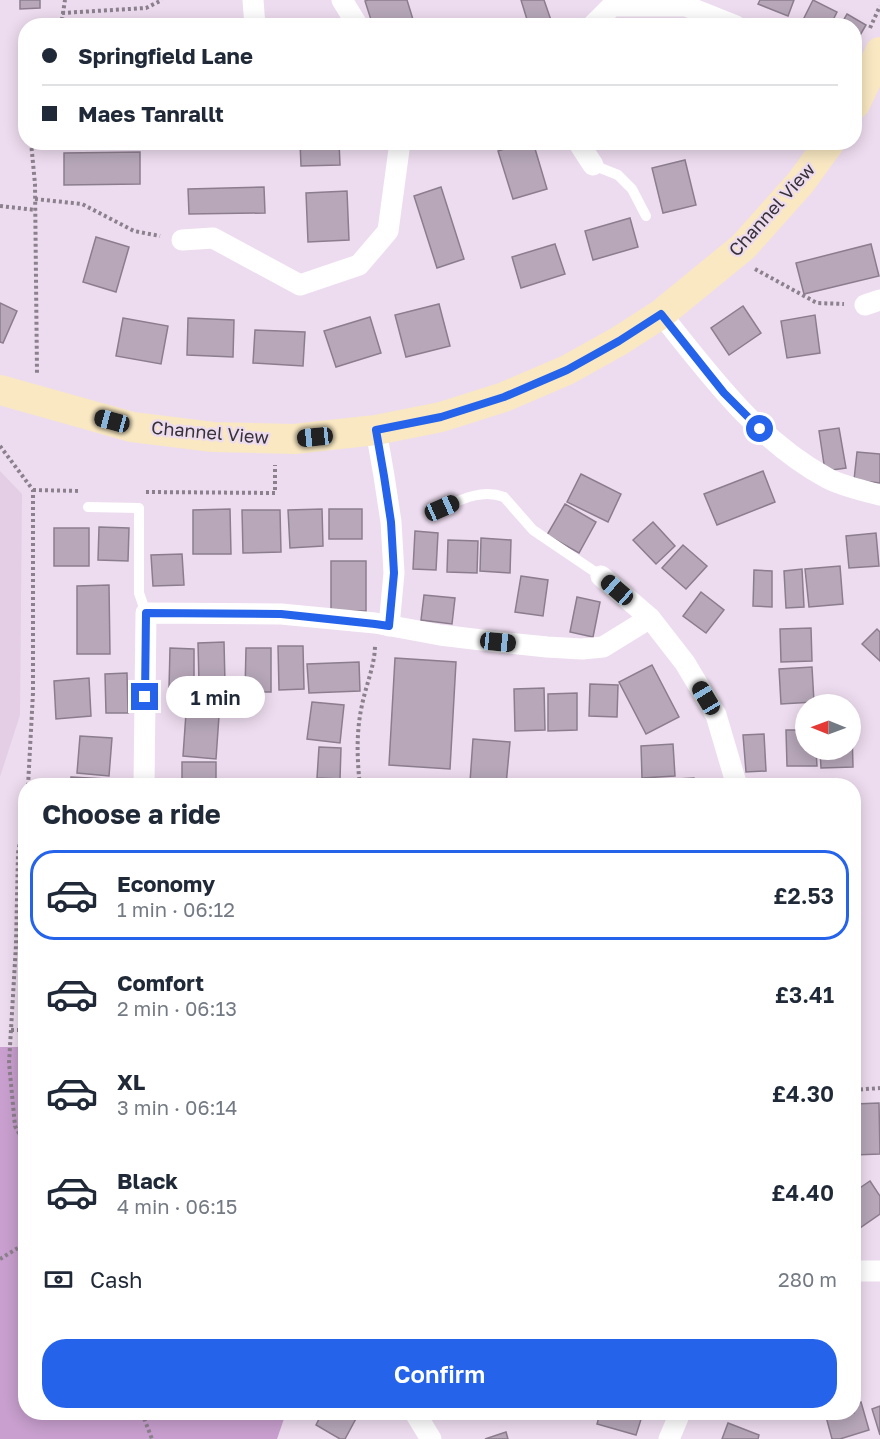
<!DOCTYPE html>
<meta charset="utf-8">
<style>
body{margin:0;font-family:"Golos Text",sans-serif;background:#f6f6f7;color:#1f2937;height:100vh;display:flex;flex-direction:column;font-size:22px;white-space:nowrap}
*{box-sizing:border-box;margin:0}
p{font-size:20px;color:#747a83}
.icon{flex:none;width:33px;height:33px;fill:none;stroke:currentColor;stroke-width:2;stroke-linecap:round;stroke-linejoin:round}
.map{position:relative;flex:1;overflow:hidden}
.details{position:absolute;left:18px;top:778px;width:843px;height:642px;display:flex;flex-direction:column;background:#fff;border-radius:24px;box-shadow:0 3px 15px #0003}
.details>*{flex:none}
.hud{position:absolute;left:18px;top:18px;width:844px;height:132px;border-radius:24px;box-shadow:0 3px 15px #0003;display:grid;align-content:center;height:132px;padding:0 24px;background:#fff}
.needle{width:39px;rotate:271deg}
.controls{position:absolute;left:795px;top:694px;display:grid;gap:12px}
.controls a{display:grid;place-items:center;width:66px;height:66px;border-radius:50%;background:#fff;box-shadow:0 3px 15px #0003;font-size:30px}
.end{position:absolute;width:27px;height:27px;margin:-14px;border:8px solid #2563eb;background:#fff;box-shadow:0 0 0 3px #fff}
.from{border-radius:50%}
.bubble{position:absolute;height:42px;border-radius:21px;background:#fff;box-shadow:0 3px 15px #0003;font-size:20px;font-weight:600;line-height:42px;text-align:center}
.car{position:absolute;width:18px;height:36px;margin:-18px -9px;border-radius:8px;box-shadow:0 0 4px 2px #0007;background:linear-gradient(#222 24%,#8ab4d8 0 40%,#222 0 76%,#8ab4d8 0 86%,#222 0)}
.hud b{display:flex;align-items:center;gap:21px;height:57px;font-size:22px}
.hud b+b{border-top:2px solid #e0e1e3}
.hud i{width:15px;height:15px;background:#1f2937}
ul{padding:0;list-style:none}
li{display:flex;align-items:center;gap:18px;height:90px;margin:0 12px 9px;padding:0 12px;border:3px solid transparent;border-radius:24px}
li div{flex:1}
li b{display:block;font-size:22px}
li em{font-style:normal;font-weight:600}
li.on{border-color:#2563eb}
li>.icon{width:54px;height:54px;stroke-width:1.5}
h2{padding:0 24px;font-size:27px;line-height:72px}
.pay{display:flex;align-items:center;gap:15px;height:66px;padding:0 24px;font-size:22px}
.pay p{margin-inline-start:auto}
.primary-button{display:flex;gap:12px;margin-top:auto;padding:12px 24px}
.primary-button a{flex:1;height:69px;border-radius:24px;background:#2563eb;color:#fff;font-size:24px;font-weight:600;line-height:69px;text-align:center}
.map>svg:first-child{display:block}
.built{fill:#e4cee6}
.green{fill:#c89fce}
.building{fill:#b7a7b9;stroke:#8c7d8e;stroke-width:1.5}
.lines{fill:none;stroke-linecap:round;stroke-linejoin:round}
.path{stroke:#8c808d;stroke-width:4;stroke-dasharray:3 3;stroke-linecap:butt}
.lane{stroke:#fff;stroke-width:10}
.street{stroke:#fff;stroke-width:21}
.secondary{stroke:#f9e8c2;stroke-width:30}
.route{stroke:#2563eb;stroke-width:8}
.labels{text-anchor:middle;stroke-width:4.5;stroke-linejoin:round;paint-order:stroke}
.street-label{font-size:18px;fill:#373138;stroke:#eddcef}
</style>
<div class="map">
<svg width="880" height="1439" viewBox="0 0 880 1439">
<rect width="100%" height="100%" fill="#eddcef"/>
<!-- built -->
<polygon class="built" points="0,471 22,494 20,715 0,777"/>
<!-- green -->
<polygon class="green" points="0,1047 21,1047 25,1052 26,1413 286,1413 277,1439 0,1439"/>
<!-- building -->
<g class="building">
<polygon points="20,0 40,0 40,8 20,9"/>
<polygon points="368,0 407,0 415,26 373,26 365,1"/>
<polygon points="521,0 544,0 553,26 529,26"/>
<polygon points="760,0 794,0 788,16 758,4"/>
<polygon points="813,0 837,12 830,26 805,26 801,24"/>
<polygon points="847,14 866,25 855,44 855,26 840,26"/>
<polygon points="300,142 339,142 340,165 301,166"/>
<polygon points="527,142 533,142 547,189 513,199 498,151"/>
<polygon points="591,142 615,142 592,148"/>
<polygon points="140,152 140,184 64,185 64,153"/>
<polygon points="685,160 696,205 663,213 652,168"/>
<polygon points="264,187 265,213 189,214 188,189"/>
<polygon points="441,187 464,259 437,268 414,196"/>
<polygon points="347,191 349,240 308,242 306,193"/>
<polygon points="630,218 638,247 593,260 585,231"/>
<polygon points="96,237 129,247 116,292 83,282"/>
<polygon points="555,244 565,274 521,288 512,257"/>
<polygon points="871,244 879,276 804,294 796,263"/>
<polygon points="0,303 17,311 3,343 0,342"/>
<polygon points="439,304 450,346 406,357 395,315"/>
<polygon points="743,306 761,333 729,355 711,328"/>
<polygon points="815,315 820,353 787,358 781,321"/>
<polygon points="370,317 381,353 336,367 324,331"/>
<polygon points="123,318 168,326 161,364 116,356"/>
<polygon points="188,318 234,320 233,357 187,355"/>
<polygon points="255,330 305,332 303,366 253,363"/>
<polygon points="839,428 846,468 825,471 819,431"/>
<polygon points="857,452 880,454 880,483 854,480"/>
<polygon points="763,471 775,502 717,525 704,494"/>
<polygon points="581,474 621,494 608,522 567,502"/>
<polygon points="565,504 596,522 579,553 547,535"/>
<polygon points="230,509 231,554 193,554 193,510"/>
<polygon points="322,509 323,546 290,548 288,510"/>
<rect x="329" y="509" width="33" height="30"/>
<polygon points="242,510 280,510 281,552 243,553"/>
<polygon points="653,522 675,546 656,564 633,540"/>
<polygon points="99,527 129,528 128,561 98,560"/>
<rect x="54" y="528" width="35" height="38"/>
<polygon points="415,531 438,533 436,570 413,569"/>
<polygon points="876,533 879,566 849,568 846,536"/>
<polygon points="481,538 511,540 510,573 480,571"/>
<polygon points="448,540 478,541 477,573 447,572"/>
<polygon points="683,545 707,566 686,589 662,568"/>
<polygon points="182,554 184,585 153,586 151,555"/>
<rect x="331" y="561" width="35" height="50"/>
<polygon points="840,566 843,604 809,607 805,569"/>
<polygon points="802,569 804,607 786,608 784,571"/>
<polygon points="754,570 772,571 772,607 753,606"/>
<polygon points="521,576 548,580 543,616 515,612"/>
<polygon points="109,585 110,654 77,654 77,586"/>
<polygon points="701,592 724,610 706,633 683,616"/>
<polygon points="424,595 455,598 452,624 421,620"/>
<polygon points="577,597 600,602 593,637 570,632"/>
<polygon points="811,628 812,661 781,662 780,629"/>
<polygon points="877,629 880,632 880,661 862,644"/>
<polygon points="224,642 225,683 199,684 198,643"/>
<polygon points="278,646 303,646 304,689 279,690"/>
<polygon points="170,648 194,649 194,690 169,689"/>
<polygon points="246,648 271,648 271,692 245,692"/>
<polygon points="395,658 456,662 450,769 389,765"/>
<polygon points="359,662 360,691 309,693 307,664"/>
<polygon points="652,665 679,717 646,734 619,682"/>
<polygon points="812,667 814,702 781,704 779,669"/>
<polygon points="127,673 128,713 106,713 105,674"/>
<polygon points="89,678 91,716 56,719 54,681"/>
<polygon points="590,684 618,685 617,717 589,716"/>
<polygon points="544,688 545,730 515,731 514,689"/>
<polygon points="577,693 577,730 548,731 548,694"/>
<polygon points="312,702 344,705 340,743 307,739"/>
<polygon points="186,713 219,716 216,759 183,756"/>
<polygon points="786,730 806,730 806,750 816,750 817,766 787,766"/>
<polygon points="850,731 852,731 853,767 821,768 820,750 850,750"/>
<polygon points="764,734 766,771 746,772 743,735"/>
<polygon points="80,736 112,738 109,776 77,773"/>
<polygon points="473,739 510,742 506,785 470,782"/>
<polygon points="673,744 675,776 642,778 641,746"/>
<polygon points="319,747 341,748 340,779 317,778"/>
<rect x="182" y="762" width="34" height="24"/>
<polygon points="71,777 125,780 124,786 70,786"/>
<polygon points="694,778 695,786 660,786 660,780"/>
<polygon points="879,1103 880,1154 854,1155 854,1104"/>
<polygon points="870,1181 880,1196 880,1214 854,1232 854,1192"/>
<polygon points="861,1402 869,1430 840,1439 832,1439 825,1413 854,1413 854,1405"/>
<polygon points="880,1406 880,1435 872,1409"/>
<polygon points="322,1413 359,1413 345,1439 340,1439 316,1425"/>
<polygon points="600,1413 643,1413 636,1435 597,1424"/>
<polygon points="728,1423 759,1435 758,1439 722,1439"/>
<polygon points="506,1432 508,1439 485,1439"/>
</g>
<g class="lines">
<!-- path -->
<g class="path">
<polyline points="62,13 146,8 162,0"/>
<polyline points="61,26 65,0"/>
<polyline points="870,28 880,6"/>
<polyline points="31,142 35,184 37,374"/>
<polyline points="35,199 82,204 134,231 160,236"/>
<polyline points="0,206 36,210"/>
<polyline points="755,269 817,303 844,304"/>
<polyline points="0,446 33,490 33,693 28,786"/>
<polyline points="33,490 81,491"/>
<polyline points="146,492 275,493 275,465"/>
<path d="M360 786C357 759 356 732 362 705 366 685 375 665 375 645"/>
<polyline points="26,809 18,853 16,945 9,1063 15,1126 26,1146"/>
<polyline points="11,1030 26,1030"/>
<polyline points="854,1090 880,1088"/>
<polyline points="0,1259 26,1243"/>
<polyline points="142,1413 152,1439"/>
</g>
<!-- lane -->
<g class="lane">
<polyline points="593,165 618,175 632,189 646,216"/>
<polyline points="88,507 139,508 139,593 146,613"/>
<path d="M442 508C462 499 482 489 504 497L533 530 601 576"/>
</g>
<!-- street -->
<g class="street">
<polyline points="253,0 255,26"/>
<polyline points="342,0 358,26"/>
<polyline points="592,26 612,6 686,6 736,26"/>
<polyline points="578,142 593,165"/>
<polyline points="182,240 213,238 300,285 359,265 388,231 400,142"/>
<polyline points="865,305 880,300"/>
<path d="M661 314C710 375 757 440 827 478 842 486 864 491 880 495"/>
<polyline points="376,430 384,476 391,522 394,573 389,626"/>
<polyline points="601,576 650,618 685,663 716,715 737,786"/>
<polyline points="144,786 146,613 281,614 375,623 440,635 498,642 547,647 582,649 603,647 650,618"/>
<polyline points="854,1271 880,1271"/>
<polyline points="415,1413 431,1439"/>
<polyline points="669,1439 680,1413"/>
</g>
<!-- secondary -->
<g class="secondary">
<polyline points="855,104 880,52"/>
<polyline points="0,390 132,427 213,437 294,439 376,430 441,417 504,397 567,370 619,341 661,314 743,247 801,182 830,142"/>
</g>
</g>
<g class="lines">
<!-- route -->
<polyline class="route" points="145,697 146,613 281,614 375,624 389,626 394,573 391,522 384,476 376,430 441,417 504,397 567,370 619,341 661,314 724,393 760,429"/>
</g>
<g class="labels">
<!-- street labels -->
<g class="street-label">
<text transform="translate(772 210) rotate(-48)" y="6">Channel View</text>
<text transform="translate(210 433) rotate(5)" y="6">Channel View</text>
</g>
</g>
</svg>
<div class="controls">
<a><svg class="needle" viewBox="-14 -14 28 28"><path d="M0-13l5 13h-10z" fill="#e53935"/><path d="M0 13l5-13h-10z" fill="#747a83"/></svg></a>
</div>
<i class="end from" style="left:760px;top:429px"></i>
<i class="end" style="left:145px;top:697px"></i>
<div class="bubble" style="left:166px;top:676px;width:99px">1 min</div>
<i class="car" style="left:112px;top:421px;rotate:285deg"></i>
<i class="car" style="left:315px;top:437px;rotate:264deg"></i>
<i class="car" style="left:442px;top:508px;rotate:66deg"></i>
<i class="car" style="left:617px;top:590px;rotate:311deg"></i>
<i class="car" style="left:498px;top:642px;rotate:96deg"></i>
<i class="car" style="left:706px;top:698px;rotate:329deg"></i>
<div class="hud">
<b><i class="from"></i>Springfield Lane</b>
<b><i></i>Maes Tanrallt</b>
</div>
<section class="details">
<h2>Choose a ride</h2>
<ul>
<li class="on"><svg class="icon" aria-label="car" viewBox="0 0 24 24"><path d="M5 17H2v-5l4-1 3-4h7l3 4 3 1v5h-3M9 17h6M6 11h13"/><circle cx="7" cy="17" r="2"/><circle cx="17" cy="17" r="2"/></svg><div><b>Economy</b><p>1 min · 06:12</p></div><em>£2.53</em></li>
<li><svg class="icon" aria-label="car" viewBox="0 0 24 24"><path d="M5 17H2v-5l4-1 3-4h7l3 4 3 1v5h-3M9 17h6M6 11h13"/><circle cx="7" cy="17" r="2"/><circle cx="17" cy="17" r="2"/></svg><div><b>Comfort</b><p>2 min · 06:13</p></div><em>£3.41</em></li>
<li><svg class="icon" aria-label="car" viewBox="0 0 24 24"><path d="M5 17H2v-5l4-1 3-4h7l3 4 3 1v5h-3M9 17h6M6 11h13"/><circle cx="7" cy="17" r="2"/><circle cx="17" cy="17" r="2"/></svg><div><b>XL</b><p>3 min · 06:14</p></div><em>£4.30</em></li>
<li><svg class="icon" aria-label="car" viewBox="0 0 24 24"><path d="M5 17H2v-5l4-1 3-4h7l3 4 3 1v5h-3M9 17h6M6 11h13"/><circle cx="7" cy="17" r="2"/><circle cx="17" cy="17" r="2"/></svg><div><b>Black</b><p>4 min · 06:15</p></div><em>£4.40</em></li>
</ul>
<div class="pay"><svg class="icon" aria-label="cash" viewBox="0 0 24 24"><path d="M3 7h18v10H3z"/><circle cx="12" cy="12" r="2"/></svg>Cash<p>280 m</p></div>
<div class="primary-button"><a>Confirm</a></div>
</section>
</div>
